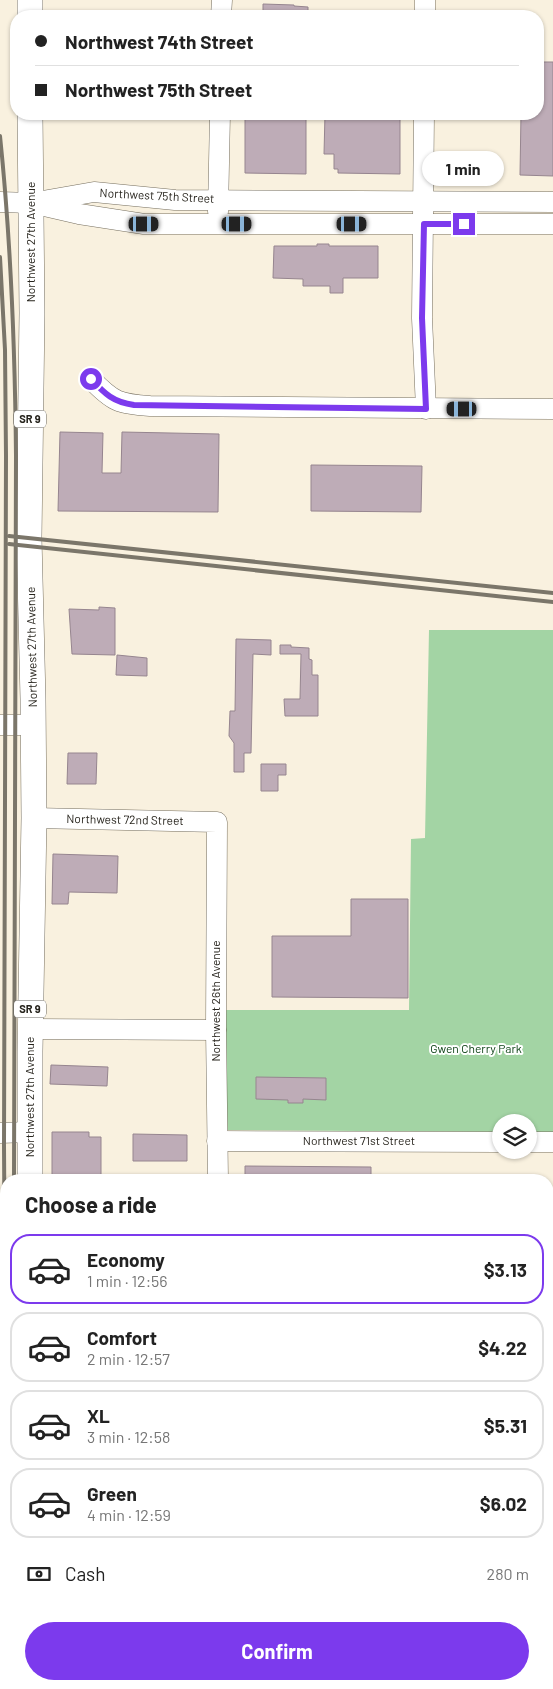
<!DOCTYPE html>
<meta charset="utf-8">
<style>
body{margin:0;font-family:Barlow,sans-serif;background:#f2f2f2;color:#222;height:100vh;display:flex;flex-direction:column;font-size:19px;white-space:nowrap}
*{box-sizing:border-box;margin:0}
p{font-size:16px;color:#767676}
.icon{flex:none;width:28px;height:28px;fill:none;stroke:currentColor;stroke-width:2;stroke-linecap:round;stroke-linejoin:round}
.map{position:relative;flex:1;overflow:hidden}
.drawer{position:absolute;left:0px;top:1174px;width:554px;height:516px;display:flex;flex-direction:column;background:#fff;border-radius:20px 20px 0 0;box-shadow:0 1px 4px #0004}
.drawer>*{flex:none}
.hud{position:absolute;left:10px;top:10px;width:534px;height:110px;border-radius:20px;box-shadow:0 1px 4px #0004;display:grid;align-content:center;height:110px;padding:0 25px;background:#fff}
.buttons{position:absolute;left:492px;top:1114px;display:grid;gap:10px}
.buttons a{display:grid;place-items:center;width:45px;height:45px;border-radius:50%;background:#fff;box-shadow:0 1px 4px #0004;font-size:25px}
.end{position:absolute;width:22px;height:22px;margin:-11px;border:6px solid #7c3aed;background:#fff;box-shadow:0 0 0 2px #fff}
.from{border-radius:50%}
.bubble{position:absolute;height:35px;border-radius:18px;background:#fff;box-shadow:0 1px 4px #0004;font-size:16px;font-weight:700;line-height:35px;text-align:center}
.car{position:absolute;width:15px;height:30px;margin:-15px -8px;border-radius:6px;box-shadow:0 0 4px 1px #0007;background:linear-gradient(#222 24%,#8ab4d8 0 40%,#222 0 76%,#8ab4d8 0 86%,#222 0)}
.hud b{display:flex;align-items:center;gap:18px;height:48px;font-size:19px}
.hud b+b{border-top:1px solid #e0e0e0}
.hud i{width:12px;height:12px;background:#222}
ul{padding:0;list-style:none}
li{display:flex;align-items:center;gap:15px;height:70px;margin:0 10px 8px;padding:0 15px;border:2px solid #e0e0e0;border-radius:20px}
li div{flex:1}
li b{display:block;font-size:19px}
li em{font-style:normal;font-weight:700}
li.selected{border-color:#7c3aed}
li>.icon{width:45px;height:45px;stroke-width:1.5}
h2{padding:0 25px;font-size:22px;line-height:60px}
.pay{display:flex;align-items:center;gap:12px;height:55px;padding:0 25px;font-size:19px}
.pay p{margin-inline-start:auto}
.button{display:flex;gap:10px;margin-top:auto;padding:10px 25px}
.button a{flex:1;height:58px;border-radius:30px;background:#7c3aed;color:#fff;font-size:20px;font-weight:700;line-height:58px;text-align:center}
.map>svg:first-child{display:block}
.green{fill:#a3d4a4}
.building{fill:#beacb7;stroke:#96858f}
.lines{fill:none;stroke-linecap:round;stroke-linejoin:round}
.minor-casing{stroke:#766f5f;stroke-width:21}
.major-casing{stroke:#766f5f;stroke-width:26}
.minor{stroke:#fff;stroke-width:20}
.major{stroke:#fff;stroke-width:25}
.rail{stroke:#7b766a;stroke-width:4}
.route{stroke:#7c3aed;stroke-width:6}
.labels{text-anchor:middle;stroke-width:4;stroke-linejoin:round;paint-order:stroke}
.shield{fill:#fff;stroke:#686661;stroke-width:1}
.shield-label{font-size:11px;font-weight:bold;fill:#27241d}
.street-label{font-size:12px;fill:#27241d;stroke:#fff}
.park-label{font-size:12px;fill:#073e10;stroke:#fff}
</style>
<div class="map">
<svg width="553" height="1689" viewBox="0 0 553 1689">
<rect width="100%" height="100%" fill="#f9f1df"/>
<!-- green -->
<polygon class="green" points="429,630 553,630 553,1133 529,1133 529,1122 501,1122 501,1132 222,1130 222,1010 409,1010 411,839 425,838"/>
<!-- building -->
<g class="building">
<polygon points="263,4 294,5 294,6 308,7 308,16 263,16"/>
<polygon points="538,62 553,62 553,176 520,175 521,114 538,114"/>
<polygon points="254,114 292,114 292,119 306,119 306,174 245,173 245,119 254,119"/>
<polygon points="312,114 400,114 400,174 338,173 338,169 334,169 334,154 324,154 325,114"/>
<polygon points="317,244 329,244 329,246 378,246 378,278 343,278 343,293 330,293 330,286 303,286 303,279 273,278 274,246 317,246"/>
<polygon points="60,432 103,433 102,473 121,473 122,432 219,434 218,512 58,511"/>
<polygon points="311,465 422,466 421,512 311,511"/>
<polygon points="99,607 115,608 115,655 72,654 69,609 99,610"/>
<polygon points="236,639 271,640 271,655 253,654 251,753 244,753 244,772 234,772 234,743 229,736 230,711 235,711"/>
<polygon points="280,645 291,645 291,647 309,648 309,659 312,660 312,675 318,675 318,716 285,716 284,699 300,699 301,654 280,654"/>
<polygon points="117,655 147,658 147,676 116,675"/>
<polygon points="68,753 97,753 96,784 67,784"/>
<polygon points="261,764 286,764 286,775 278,775 278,791 261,791"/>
<polygon points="53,854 118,856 117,893 69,892 68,904 52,904"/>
<polygon points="351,899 408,899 408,998 272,997 272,936 351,936"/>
<polygon points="51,1065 108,1067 107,1086 50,1084"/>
<polygon points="256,1077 326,1078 326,1100 303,1099 303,1103 288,1103 288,1100 256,1099"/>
<polygon points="52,1132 89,1132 89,1137 101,1137 101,1180 52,1180"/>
<polygon points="133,1134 187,1135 187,1161 133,1161"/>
<polygon points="245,1166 371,1167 371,1180 245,1180"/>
<rect x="548" y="1306" width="5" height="163"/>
<rect x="134" y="1684" width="55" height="5"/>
<polygon points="252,1686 277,1687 277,1689 252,1689"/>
<rect x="391" y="1686" width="15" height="3"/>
</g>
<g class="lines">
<defs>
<g id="minor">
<polyline points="221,16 222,0"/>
<polyline points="425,16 425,0"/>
<polyline points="424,114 422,318 426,409"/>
<polyline points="0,202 31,203 94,192 175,200 553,202"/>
<polyline points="40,205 79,214 144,224 553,224"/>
<polyline points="218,212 220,114"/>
<path d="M91 379C113 402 119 404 150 406L553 409"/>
<polyline points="0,725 33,725"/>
<polyline points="34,818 217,822 216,1030 218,1180"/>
<polyline points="30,1029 216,1030"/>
<polyline points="0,1133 29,1132"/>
<polyline points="217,1141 501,1142"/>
<polyline points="529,1142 553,1142"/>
<polyline points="548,1535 553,1535"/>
<polyline points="0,1540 6,1540"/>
<polyline points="548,1663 553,1663"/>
<polyline points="223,1684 223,1689"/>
</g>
<g id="major">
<polyline points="30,0 30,16"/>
<polyline points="30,1180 30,1052 34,818 33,699 29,538 32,313 30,114"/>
<polyline points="30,1684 30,1689"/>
</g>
</defs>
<!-- minor casing -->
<use href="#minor" class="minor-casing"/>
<!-- major casing -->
<use href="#major" class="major-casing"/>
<!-- minor -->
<use href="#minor" class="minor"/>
<!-- major -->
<use href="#major" class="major"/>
<!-- rail -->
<g class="rail">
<path d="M0 136C11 242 15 349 16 456L14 1180"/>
<polyline points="0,257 5,350 6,456 4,1146 6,1440"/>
<polyline points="9,536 553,593"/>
<polyline points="9,544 553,602"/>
<polyline points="8,1684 8,1689"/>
<polyline points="17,1684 17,1689"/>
</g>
</g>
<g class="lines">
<!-- route -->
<path class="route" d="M91 379C105 394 113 402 134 405L426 409 422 318 424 224H464"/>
</g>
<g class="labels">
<!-- shield labels -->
<g class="shield">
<rect x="14" y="410.5" width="32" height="17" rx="4"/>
<rect x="14" y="1000.5" width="32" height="17" rx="4"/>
</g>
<g class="shield-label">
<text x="30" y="423">SR 9</text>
<text x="30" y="1013">SR 9</text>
</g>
<!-- street labels -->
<g class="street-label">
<text transform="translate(157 196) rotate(3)" y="4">Northwest 75th Street</text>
<text transform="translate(31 242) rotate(-90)" y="4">Northwest 27th Avenue</text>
<text transform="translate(32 647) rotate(-91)" y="4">Northwest 27th Avenue</text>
<text transform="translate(125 820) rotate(1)" y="4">Northwest 72nd Street</text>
<text transform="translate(216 1001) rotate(-90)" y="4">Northwest 26th Avenue</text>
<text transform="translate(30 1097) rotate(-90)" y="4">Northwest 27th Avenue</text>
<text x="359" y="1145">Northwest 71st Street</text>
</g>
<!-- park labels -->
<g class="park-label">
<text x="476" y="1053">Gwen Cherry Park</text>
</g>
</g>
</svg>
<div class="buttons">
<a><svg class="icon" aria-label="layers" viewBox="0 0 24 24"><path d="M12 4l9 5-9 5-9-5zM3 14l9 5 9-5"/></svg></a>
</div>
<i class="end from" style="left:91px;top:379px"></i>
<i class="end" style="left:464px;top:224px"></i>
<div class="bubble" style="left:422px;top:151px;width:82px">1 min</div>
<i class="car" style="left:144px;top:224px;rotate:90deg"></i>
<i class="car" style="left:237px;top:224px;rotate:90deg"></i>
<i class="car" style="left:352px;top:224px;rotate:90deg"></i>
<i class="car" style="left:462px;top:409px;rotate:270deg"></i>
<div class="hud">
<b><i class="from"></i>Northwest 74th Street</b>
<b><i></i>Northwest 75th Street</b>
</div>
<section class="drawer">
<h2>Choose a ride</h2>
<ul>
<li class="selected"><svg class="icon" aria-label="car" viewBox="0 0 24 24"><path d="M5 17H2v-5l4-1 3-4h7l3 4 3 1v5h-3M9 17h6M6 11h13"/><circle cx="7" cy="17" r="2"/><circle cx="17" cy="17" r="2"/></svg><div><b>Economy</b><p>1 min · 12:56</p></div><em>$3.13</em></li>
<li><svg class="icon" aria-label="car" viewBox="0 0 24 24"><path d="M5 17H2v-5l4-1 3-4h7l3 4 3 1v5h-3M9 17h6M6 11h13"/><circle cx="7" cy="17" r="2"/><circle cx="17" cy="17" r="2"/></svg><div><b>Comfort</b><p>2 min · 12:57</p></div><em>$4.22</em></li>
<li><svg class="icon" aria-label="car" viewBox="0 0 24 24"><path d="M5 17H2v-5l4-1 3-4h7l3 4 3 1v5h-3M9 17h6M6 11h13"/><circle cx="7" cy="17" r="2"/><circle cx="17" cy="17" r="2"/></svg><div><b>XL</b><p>3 min · 12:58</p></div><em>$5.31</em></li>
<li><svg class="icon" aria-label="car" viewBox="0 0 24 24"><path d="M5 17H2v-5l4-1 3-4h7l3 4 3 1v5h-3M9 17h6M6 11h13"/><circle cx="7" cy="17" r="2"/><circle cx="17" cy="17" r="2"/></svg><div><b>Green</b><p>4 min · 12:59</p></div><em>$6.02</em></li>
</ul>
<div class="pay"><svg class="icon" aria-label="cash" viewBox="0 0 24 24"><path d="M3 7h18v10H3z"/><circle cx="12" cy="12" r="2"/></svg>Cash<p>280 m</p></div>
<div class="button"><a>Confirm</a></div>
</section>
</div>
